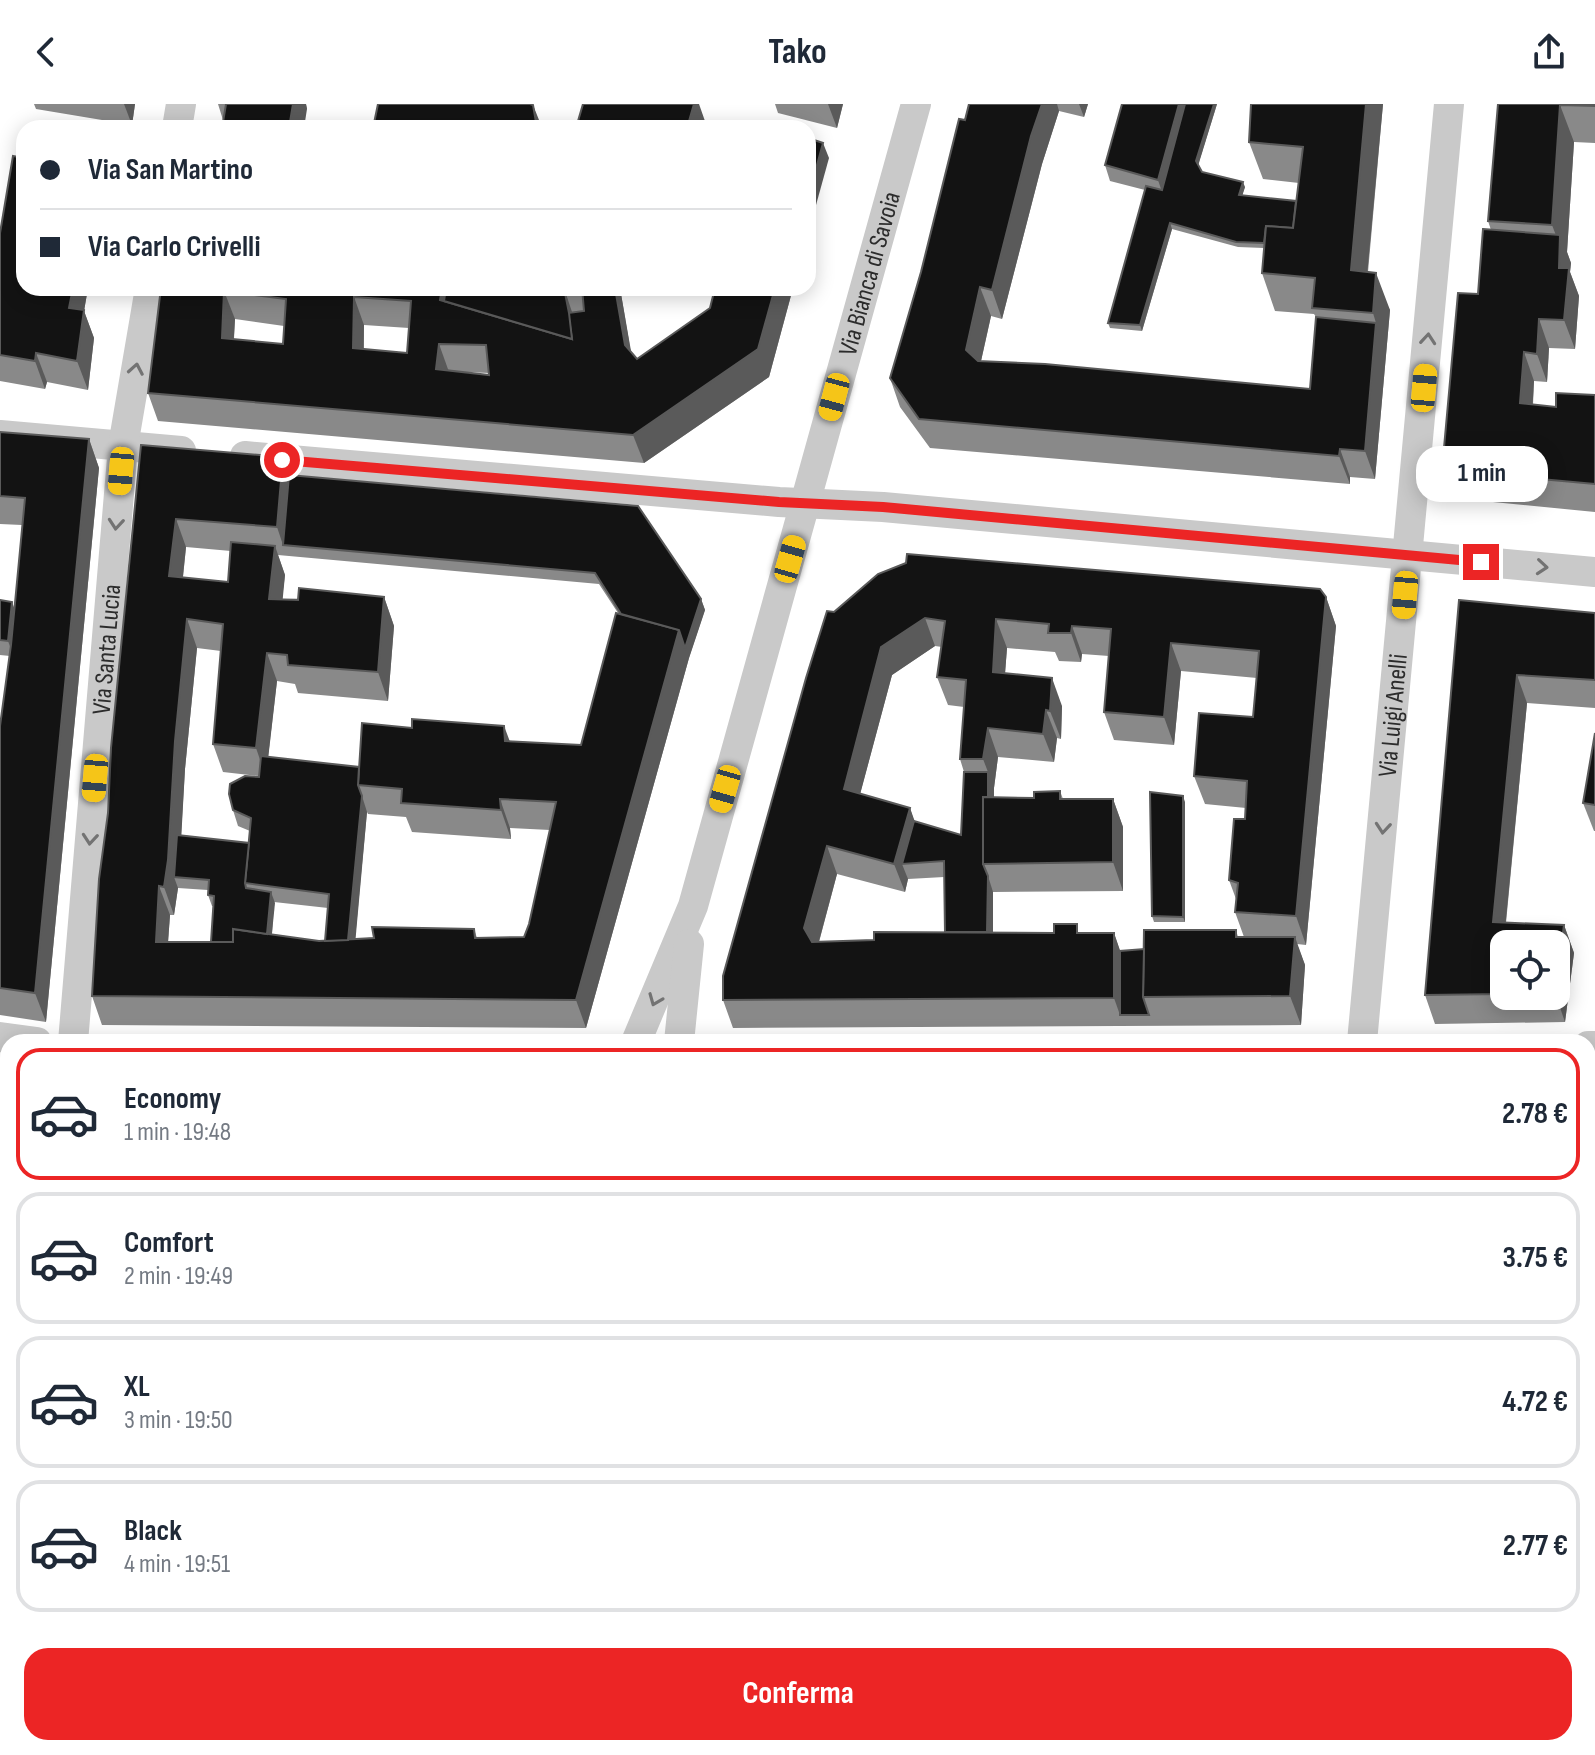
<!DOCTYPE html>
<html lang="it">
<meta charset="utf-8">
<style>
body{margin:0;font-family:"Sofia Sans Condensed",sans-serif;background:#f2f2f3;color:#1f2937;height:100vh;display:flex;flex-direction:column;font-size:30px;white-space:nowrap}
*{box-sizing:border-box;margin:0}
p{font-size:26px;color:#747a83}
.icon{flex:none;width:44px;height:44px;fill:none;stroke:currentColor;stroke-width:2;stroke-linecap:round;stroke-linejoin:round}
.map{position:relative;flex:1;overflow:hidden}
.side{position:absolute;left:0px;top:930px;width:1596px;height:722px;display:flex;flex-direction:column;background:#fff;border-radius:24px 24px 0 0;box-shadow:0 4px 20px #0003}
.side>*{flex:none}
.guide{position:absolute;left:16px;top:16px;width:800px;height:176px;border-radius:24px;box-shadow:0 4px 20px #0003;display:grid;align-content:center;height:176px;padding:0 24px;background:#fff}
.fabs{position:absolute;left:1490px;top:826px;display:grid;gap:16px}
.fabs a{display:grid;place-items:center;width:80px;height:80px;border-radius:16px;background:#fff;box-shadow:0 4px 20px #0003;font-size:40px}
.end{position:absolute;width:36px;height:36px;margin:-18px;border:10px solid #ec2525;background:#fff;box-shadow:0 0 0 4px #fff}
.from{border-radius:50%}
.bubble{position:absolute;height:56px;border-radius:24px;background:#fff;box-shadow:0 4px 20px #0003;font-size:26px;font-weight:700;line-height:56px;text-align:center}
.car{position:absolute;width:24px;height:48px;margin:-24px -12px;border-radius:10px;box-shadow:0 0 6px 2px #0007;background:linear-gradient(#f5c518 24%,#345 0 40%,#f5c518 0 76%,#345 0 86%,#f5c518 0)}
.guide b{display:flex;align-items:center;gap:28px;height:76px;font-size:30px}
.guide b+b{border-top:2px solid #e0e1e3}
.guide i{width:20px;height:20px;background:#1f2937}
ul{padding:14px 0 0;list-style:none}
li{display:flex;align-items:center;gap:24px;height:132px;margin:0 16px 12px;padding:0 8px;border:4px solid #e0e1e3;border-radius:24px}
li div{flex:1}
li b{display:block;font-size:30px}
li em{font-style:normal;font-weight:700}
li.active{border-color:#ec2525}
li>.icon{width:72px;height:72px;stroke-width:1.5}
.button{display:flex;gap:16px;margin-top:auto;padding:16px 24px}
.button a{flex:1;height:92px;border-radius:24px;background:#ec2525;color:#fff;font-size:32px;font-weight:700;line-height:92px;text-align:center}
header{display:flex;justify-content:space-between;align-items:center;height:104px;padding:0 24px;background:#fff;font-size:36px;font-weight:700}
.map>svg:first-child{display:block}
.lines{fill:none;stroke-linecap:round;stroke-linejoin:round}
.minor{stroke:#c9c9c9;stroke-width:30}
.tertiary{stroke:#c9c9c9;stroke-width:36}
.secondary{stroke:#b6b6b6;stroke-width:42}
.tram{stroke:#818181;stroke-width:2}
.wall{fill:#898989;fill-rule:evenodd}
.shaded-wall{fill:#5a5a5a}
.building{fill:#131313;stroke:#5a5a5a;stroke-width:2;fill-rule:evenodd}
.oneway{stroke:#737373}
.route{stroke:#ec2525;stroke-width:10}
.labels{text-anchor:middle;stroke-width:8;stroke-linejoin:round;paint-order:stroke}
.street-label{font-size:26px;fill:#2c2c2c;stroke:#fff}
</style>
<header><svg class="icon" aria-label="back" viewBox="0 0 24 24"><path d="M15 5l-7 7 7 7"/></svg>Tako<svg class="icon" aria-label="share" viewBox="0 0 24 24"><path d="M12 15V3M7 8l5-5 5 5M5 13v7h14v-7"/></svg></header>
<div class="map">
<svg width="1595" height="1651" viewBox="0 0 1595 1651">
<rect width="100%" height="100%" fill="#fff"/>
<g class="lines">
<!-- minor -->
<g class="minor">
<polyline points="177,24 181,0"/>
<polyline points="0,331 181,347"/>
<polyline points="245,352 779,398 883,403 1595,468"/>
<polyline points="0,933 37,938"/>
<path id="s1" d="M73 938 123 342 150 184"/>
<path id="s2" d="M636 938 693 802 916 0"/>
<polyline points="679,938 689,840"/>
<path id="s3" d="M1362 938 1449 0"/>
<polyline points="1588,942 1595,942"/>
<polyline points="400,1644 402,1651"/>
<polyline points="1538,1644 1538,1651"/>
</g>
<!-- tertiary -->
<g class="tertiary">
<polyline points="0,1510 8,1513"/>
<polyline points="1588,1637 1595,1639"/>
</g>
<!-- secondary -->
<g class="secondary">
<polyline points="0,983 8,984"/>
<polyline points="1588,987 1595,987"/>
<polyline points="1588,1040 1595,1040"/>
<polyline points="0,1106 8,1108"/>
</g>
<!-- tram -->
<g class="tram">
<polyline points="0,1499 8,1502"/>
<polyline points="0,1516 8,1519"/>
<polyline points="1588,1617 1595,1617"/>
<polyline points="1588,1632 1595,1632"/>
</g>
</g>
<!-- wall -->
<g class="wall">
<polygon points="34,0 135,0 132,21 36,5"/>
<polygon points="218,0 306,0 307,5 223,16"/>
<polygon points="775,0 843,0 837,24 778,9"/>
<polygon points="969,0 1088,0 1084,13 1059,7 1042,60 1002,215 991,212 981,257 1310,285 1316,213 1314,210 1275,207 1262,169 1264,144 1238,143 1172,125 1142,227 1110,224 1108,219 1145,86 1110,77 1105,61 1217,0 1198,61 1202,68 1245,83 1242,91 1296,97 1299,79 1263,75 1249,38 1251,0 1383,0 1368,168 1390,206 1375,375 1350,373 1350,380 930,344 900,303 890,274"/>
<polygon points="1498,0 1595,0 1595,39 1574,38 1567,148 1571,159 1570,168 1579,192 1575,245 1549,244 1547,278 1534,277 1533,301 1556,303 1595,291 1595,408 1452,394 1442,366 1491,126 1488,117"/>
<polygon points="0,129 24,184 88,184 84,207 94,234 88,286 47,278 45,285 0,277"/>
<path d="M161 184 331 188 513 187V184H620L631 249 637 255 710 204 715 184H793L769 273 644 359 158 317 148 289ZM235 215 284 222 283 240 234 235ZM364 221 409 224 407 249 364 245ZM466 268 489 269V271Z"/>
<polygon points="0,328 89,335 99,364 46,918 0,911 0,622 10,552 0,551 0,496 15,505 22,421 0,420"/>
<path d="M141 341 283 353 289 371 701 495 705 506 689 554 586 924 102 921 92 892ZM186 443 231 447 228 478 183 473ZM278 451 599 480 618 509 581 641 510 637 359 663 268 653 277 577 295 580 298 589 388 597 394 522 384 493 282 495 285 471ZM197 544 221 547 213 640 223 668 259 672 233 706 238 722 250 727 249 739 181 731 185 665ZM367 708 368 710 406 713 412 728 511 735 510 724 550 726 529 820 524 833 477 834 474 825 355 835ZM178 784 208 786V791L212 802H213L211 838H168L170 811H174ZM274 798 328 804 325 837H319L272 830Z"/>
<path d="M1326 493 1336 522 1306 841 1297 840 1305 861 1301 921 733 924 723 896 834 508ZM935 542 942 543 937 573 948 601 964 603 960 655 964 668 961 731 914 717 910 704 860 690 892 571ZM1007 544 1055 548 1059 557 1081 558 1082 550 1109 552 1104 608 1114 636 1174 641 1181 567 1257 574 1253 613 1194 672 1205 700 1246 704 1245 715 1229 776 1236 795 1235 808 1244 833H1238L1236 826 1144 845 1120 847 1114 829 993 828V788L1123 787V723L1113 695H1063L1060 687 1034 694 994 693V684L998 653 1054 658 1057 634 1061 635 1062 602 1005 569ZM837 770 905 788 908 775 944 773 945 828 874 836 819 838Z"/>
<path d="M1459 496 1595 509V604L1527 599 1506 819 1564 821 1574 849 1565 918 1435 920 1425 891ZM1504 840H1556V892H1504Z"/>
<polygon points="1595,629 1595,727 1594,727 1583,699"/>
<polygon points="1185,698 1185,818 1154,818 1152,812"/>
<rect x="1588" y="1125" width="7" height="91"/>
<polygon points="0,1188 8,1194 8,1293 0,1287"/>
<polygon points="1588,1295 1595,1297 1595,1344 1588,1342"/>
<polygon points="0,1364 8,1367 8,1458 0,1455"/>
<rect x="1588" y="1391" width="7" height="46"/>
<rect x="1588" y="1479" width="7" height="88"/>
<polygon points="0,1537 8,1540 8,1644 291,1644 312,1651 0,1651"/>
</g>
<!-- shaded-wall -->
<g class="shaded-wall">
<polygon points="124,0 135,0 132,21"/>
<polygon points="293,0 306,0 307,5 304,24 289,24"/>
<polygon points="694,0 699,0 706,20 705,24 687,24"/>
<polygon points="828,0 843,0 837,24"/>
<polygon points="1042,0 1057,0 1059,7 1042,60 1002,215 992,186 1031,32"/>
<polygon points="1079,0 1088,0 1084,13"/>
<polygon points="1179,0 1189,0 1163,91 1158,76"/>
<polygon points="1214,0 1217,0 1198,62 1196,57"/>
<polygon points="1366,0 1383,0 1364,204 1351,166"/>
<polygon points="533,1 541,21 541,24 537,24"/>
<polygon points="1560,1 1574,38 1567,148 1571,159 1570,168 1579,192 1575,245 1564,216 1559,164 1560,142 1552,121"/>
<polygon points="823,39 829,54 808,130 808,94"/>
<polygon points="1243,78 1245,83 1241,96 1239,91"/>
<polygon points="1170,119 1172,125 1142,227 1140,221"/>
<polygon points="1376,169 1390,206 1375,375 1365,347 1376,219 1373,209"/>
<polygon points="980,183 991,212 977,275 966,246"/>
<polygon points="73,184 88,184 84,207 94,234 88,286 77,257 69,204"/>
<polygon points="442,184 450,184 443,204 440,196"/>
<polygon points="615,184 620,184 635,270 625,241"/>
<polygon points="775,184 793,184 769,273 644,359 633,331"/>
<polygon points="224,187 235,215 232,262 222,234"/>
<polygon points="565,187 572,208 582,263 575,243"/>
<polygon points="354,193 364,221 363,272 353,244"/>
<polygon points="1539,215 1549,244 1547,278 1537,250"/>
<polygon points="439,240 449,268 436,265"/>
<polygon points="1524,248 1534,277 1531,328 1520,299"/>
<polygon points="36,249 47,278 45,285 35,257"/>
<polygon points="89,335 99,364 46,918 35,889"/>
<polygon points="1340,345 1350,373 1350,380 1339,352"/>
<polygon points="283,353 293,382 283,441 277,423"/>
<polygon points="176,415 186,443 180,500 169,472"/>
<polygon points="275,442 285,471 280,523 269,495"/>
<polygon points="384,493 394,522 388,597 378,568"/>
<polygon points="1326,493 1336,522 1306,841 1296,812"/>
<polygon points="701,495 705,506 689,554 586,924 576,896 679,526"/>
<polygon points="12,498 18,514 14,553 8,537"/>
<polygon points="925,514 935,542 892,571 854,713 844,685 881,543"/>
<polygon points="187,515 197,544 185,665 179,774 174,773 178,784 174,811 164,783 175,637"/>
<polygon points="996,515 1007,544 1003,596 993,568"/>
<polygon points="1072,522 1082,550 1081,558 1071,529"/>
<polygon points="1171,539 1181,567 1174,641 1164,613"/>
<polygon points="267,549 277,577 266,673 256,644"/>
<polygon points="1517,571 1527,599 1503,846 1493,818"/>
<polygon points="1052,574 1062,602 1061,635 1050,607"/>
<polygon points="1046,606 1057,634 1054,658 1043,630"/>
<polygon points="504,622 515,651 505,637"/>
<polygon points="988,624 998,653 994,684 993,760 988,760 988,668 983,655"/>
<polygon points="362,692 367,708 353,863 347,847"/>
<polygon points="1183,692 1185,698 1185,818 1183,813"/>
<polygon points="500,695 510,724 511,735 501,706"/>
<polygon points="1113,695 1123,723 1123,787 1113,758"/>
<polygon points="910,704 920,732 902,760 908,775 905,788 894,760"/>
<polygon points="827,742 837,770 815,852 804,824"/>
<polygon points="988,772 993,788 993,858 987,843"/>
<polygon points="159,782 170,811 166,866 156,838"/>
<polygon points="271,788 275,799 269,858 265,847"/>
<polygon points="1564,821 1574,849 1565,918 1556,892 1556,880"/>
<polygon points="1114,829 1124,858 1120,911 1114,894"/>
<polygon points="1295,833 1305,861 1301,921 1290,892"/>
<polygon points="240,1644 255,1644 257,1651 237,1651"/>
</g>
<!-- building -->
<g class="building">
<polygon points="226,0 293,0 289,24 222,24"/>
<polygon points="378,0 530,0 533,1 537,24 373,24"/>
<polygon points="583,0 694,0 687,24 576,24"/>
<polygon points="969,0 1042,0 1031,32 992,186 980,183 966,246 978,257 1045,260 1310,285 1316,213 1376,219 1365,347 1340,345 1339,352 919,315 890,274 921,168 959,15 965,16"/>
<polygon points="1122,0 1179,0 1158,76 1105,61"/>
<polygon points="1185,0 1214,0 1196,57 1202,68 1243,78 1239,91 1296,97 1293,124 1266,122 1264,139 1236,138 1170,119 1140,221 1108,219 1146,82 1162,86"/>
<polygon points="1251,0 1366,0 1351,166 1376,169 1373,209 1312,204 1315,174 1262,169 1266,122 1293,124 1303,43 1249,38"/>
<polygon points="1498,0 1595,0 1595,2 1560,1 1552,121 1488,117"/>
<polygon points="751,18 773,24 750,24"/>
<polygon points="808,34 823,39 808,94"/>
<polygon points="13,52 24,54 24,184 73,184 69,204 84,206 77,257 36,249 35,257 0,251 0,129"/>
<polygon points="1483,125 1560,131 1559,164 1569,164 1564,216 1539,215 1537,250 1524,248 1520,299 1556,303 1556,289 1595,291 1595,380 1442,366 1458,189 1478,190"/>
<path d="M161 184H314L331 188 332 184H442L440 196 572 235 568 209 584 207 582 184H615L625 241 637 255 710 204 715 184H775L758 245 633 331 148 289ZM224 187 286 195 283 240 222 234ZM354 193 411 197 407 249 353 244ZM439 240 486 241 489 271 436 265Z"/>
<polygon points="446,184 493,184 513,187 513,184 564,184 569,209 572,235 444,197"/>
<polygon points="0,328 89,335 35,889 0,884 0,622 11,541 25,394 0,392"/>
<polygon points="141,341 283,353 277,423 176,415 169,472 228,478 231,438 275,442 269,495 298,496 299,484 384,493 378,568 288,561 287,551 267,549 256,644 213,640 223,520 187,515 175,637 168,756 164,783 159,782 156,838 233,838 233,825 319,837 374,834 372,823 474,825 475,834 524,833 529,820 556,698 500,695 501,706 401,699 402,685 358,681 362,619 412,624 412,615 504,622 505,637 581,641 616,509 679,526 576,896 92,892 99,775 108,709 111,644"/>
<polygon points="289,371 638,402 701,495 685,544 679,526 621,510 595,469 283,441"/>
<polygon points="907,450 1320,485 1326,493 1296,812 1235,808 1238,779 1229,776 1234,715 1245,715 1247,677 1194,672 1199,609 1253,613 1259,547 1171,539 1164,613 1104,608 1111,525 1072,522 1071,529 1048,529 1049,520 996,515 993,568 1052,574 1050,607 1046,606 1043,630 988,624 983,655 960,655 966,576 937,573 945,517 925,514 881,543 844,685 910,704 894,760 827,742 804,824 812,838 874,836 874,828 1054,829 1054,820 1077,820 1077,829 1114,829 1114,894 723,896 723,872 806,574 827,507 834,508 878,470 906,459"/>
<polygon points="0,496 12,498 8,537 0,536"/>
<polygon points="1459,496 1595,509 1595,576 1517,571 1493,818 1564,821 1556,880 1556,840 1504,840 1504,890 1425,891"/>
<polygon points="1595,629 1595,701 1583,699"/>
<polygon points="261,652 359,663 358,681 362,692 348,836 325,837 329,790 245,779 251,714 233,706 229,690 230,680 245,672 259,673"/>
<polygon points="964,668 988,668 988,693 983,693 983,760 988,772 987,828 945,828 944,757 902,760 914,717 961,731"/>
<polygon points="1060,687 1060,695 1113,695 1113,758 983,760 983,693 1034,694 1034,688"/>
<polygon points="1150,688 1183,692 1183,813 1152,812"/>
<polygon points="177,731 249,739 245,779 246,784 271,788 267,830 233,825 233,838 211,838 214,792 208,791 209,776 174,773"/>
<polygon points="1144,826 1236,826 1236,833 1295,833 1290,892 1143,893"/>
<polygon points="1144,845 1143,893 1149,911 1120,911 1120,847"/>
<rect x="1588" y="1125" width="7" height="63"/>
<polygon points="0,1188 8,1194 8,1272 0,1266"/>
<polygon points="1588,1295 1595,1297 1595,1334 1588,1332"/>
<polygon points="0,1364 8,1367 8,1433 0,1430"/>
<rect x="1588" y="1391" width="7" height="31"/>
<rect x="1588" y="1479" width="7" height="59"/>
<polygon points="0,1537 8,1540 8,1639 0,1636"/>
<polygon points="23,1644 240,1644 237,1651 43,1651"/>
<polygon points="245,1644 291,1644 312,1651 243,1651"/>
</g>
<!-- one-way arrows -->
<defs><path id="oneway-chevron" d="M-2-3.5L2.5 0L-2 3.5" fill="none" stroke-width="1.6" stroke-linecap="round" stroke-linejoin="round" transform="scale(2)"/></defs>
<g class="oneway">
<use href="#oneway-chevron" transform="translate(1428 235) rotate(-85)"/>
<use href="#oneway-chevron" transform="translate(136 265) rotate(-80)"/>
<use href="#oneway-chevron" transform="translate(116 420) rotate(95)"/>
<use href="#oneway-chevron" transform="translate(1542 463) rotate(5)"/>
<use href="#oneway-chevron" transform="translate(1383 724) rotate(95)"/>
<use href="#oneway-chevron" transform="translate(90 735) rotate(95)"/>
<use href="#oneway-chevron" transform="translate(655 896) rotate(112)"/>
</g>
<g class="lines">
<!-- route -->
<polyline class="route" points="282,356 779,398 883,403 1481,458"/>
</g>
<g class="labels">
<!-- street labels -->
<g class="street-label">
<text dy="9" stroke="none"><textPath href="#s2" startOffset="804">Via Bianca di Savoia</textPath></text>
<text dy="9" stroke="none"><textPath href="#s1" startOffset="394">Via Santa Lucia</textPath></text>
<text dy="9" stroke="none"><textPath href="#s3" startOffset="328">Via Luigi Anelli</textPath></text>
</g>
</g>
</svg>
<div class="fabs">
<a><svg class="icon" aria-label="locate" viewBox="0 0 24 24"><circle cx="12" cy="12" r="6"/><path d="M12 2v4M12 18v4M2 12h4M18 12h4"/></svg></a>
</div>
<i class="end from" style="left:282px;top:356px"></i>
<i class="end" style="left:1481px;top:458px"></i>
<div class="bubble" style="left:1416px;top:342px;width:132px">1 min</div>
<i class="car" style="left:1424px;top:284px;rotate:5deg"></i>
<i class="car" style="left:834px;top:293px;rotate:195deg"></i>
<i class="car" style="left:121px;top:367px;rotate:185deg"></i>
<i class="car" style="left:790px;top:455px;rotate:16deg"></i>
<i class="car" style="left:1405px;top:491px;rotate:185deg"></i>
<i class="car" style="left:95px;top:674px;rotate:185deg"></i>
<i class="car" style="left:725px;top:685px;rotate:196deg"></i>
<div class="guide">
<b><i class="from"></i>Via San Martino</b>
<b><i></i>Via Carlo Crivelli</b>
</div>
<section class="side">
<ul>
<li class="active"><svg class="icon" aria-label="car" viewBox="0 0 24 24"><path d="M5 17H2v-5l4-1 3-4h7l3 4 3 1v5h-3M9 17h6M6 11h13"/><circle cx="7" cy="17" r="2"/><circle cx="17" cy="17" r="2"/></svg><div><b>Economy</b><p>1 min · 19:48</p></div><em>2.78 €</em></li>
<li><svg class="icon" aria-label="car" viewBox="0 0 24 24"><path d="M5 17H2v-5l4-1 3-4h7l3 4 3 1v5h-3M9 17h6M6 11h13"/><circle cx="7" cy="17" r="2"/><circle cx="17" cy="17" r="2"/></svg><div><b>Comfort</b><p>2 min · 19:49</p></div><em>3.75 €</em></li>
<li><svg class="icon" aria-label="car" viewBox="0 0 24 24"><path d="M5 17H2v-5l4-1 3-4h7l3 4 3 1v5h-3M9 17h6M6 11h13"/><circle cx="7" cy="17" r="2"/><circle cx="17" cy="17" r="2"/></svg><div><b>XL</b><p>3 min · 19:50</p></div><em>4.72 €</em></li>
<li><svg class="icon" aria-label="car" viewBox="0 0 24 24"><path d="M5 17H2v-5l4-1 3-4h7l3 4 3 1v5h-3M9 17h6M6 11h13"/><circle cx="7" cy="17" r="2"/><circle cx="17" cy="17" r="2"/></svg><div><b>Black</b><p>4 min · 19:51</p></div><em>2.77 €</em></li>
</ul>
<div class="button"><a>Conferma</a></div>
</section>
</div>
